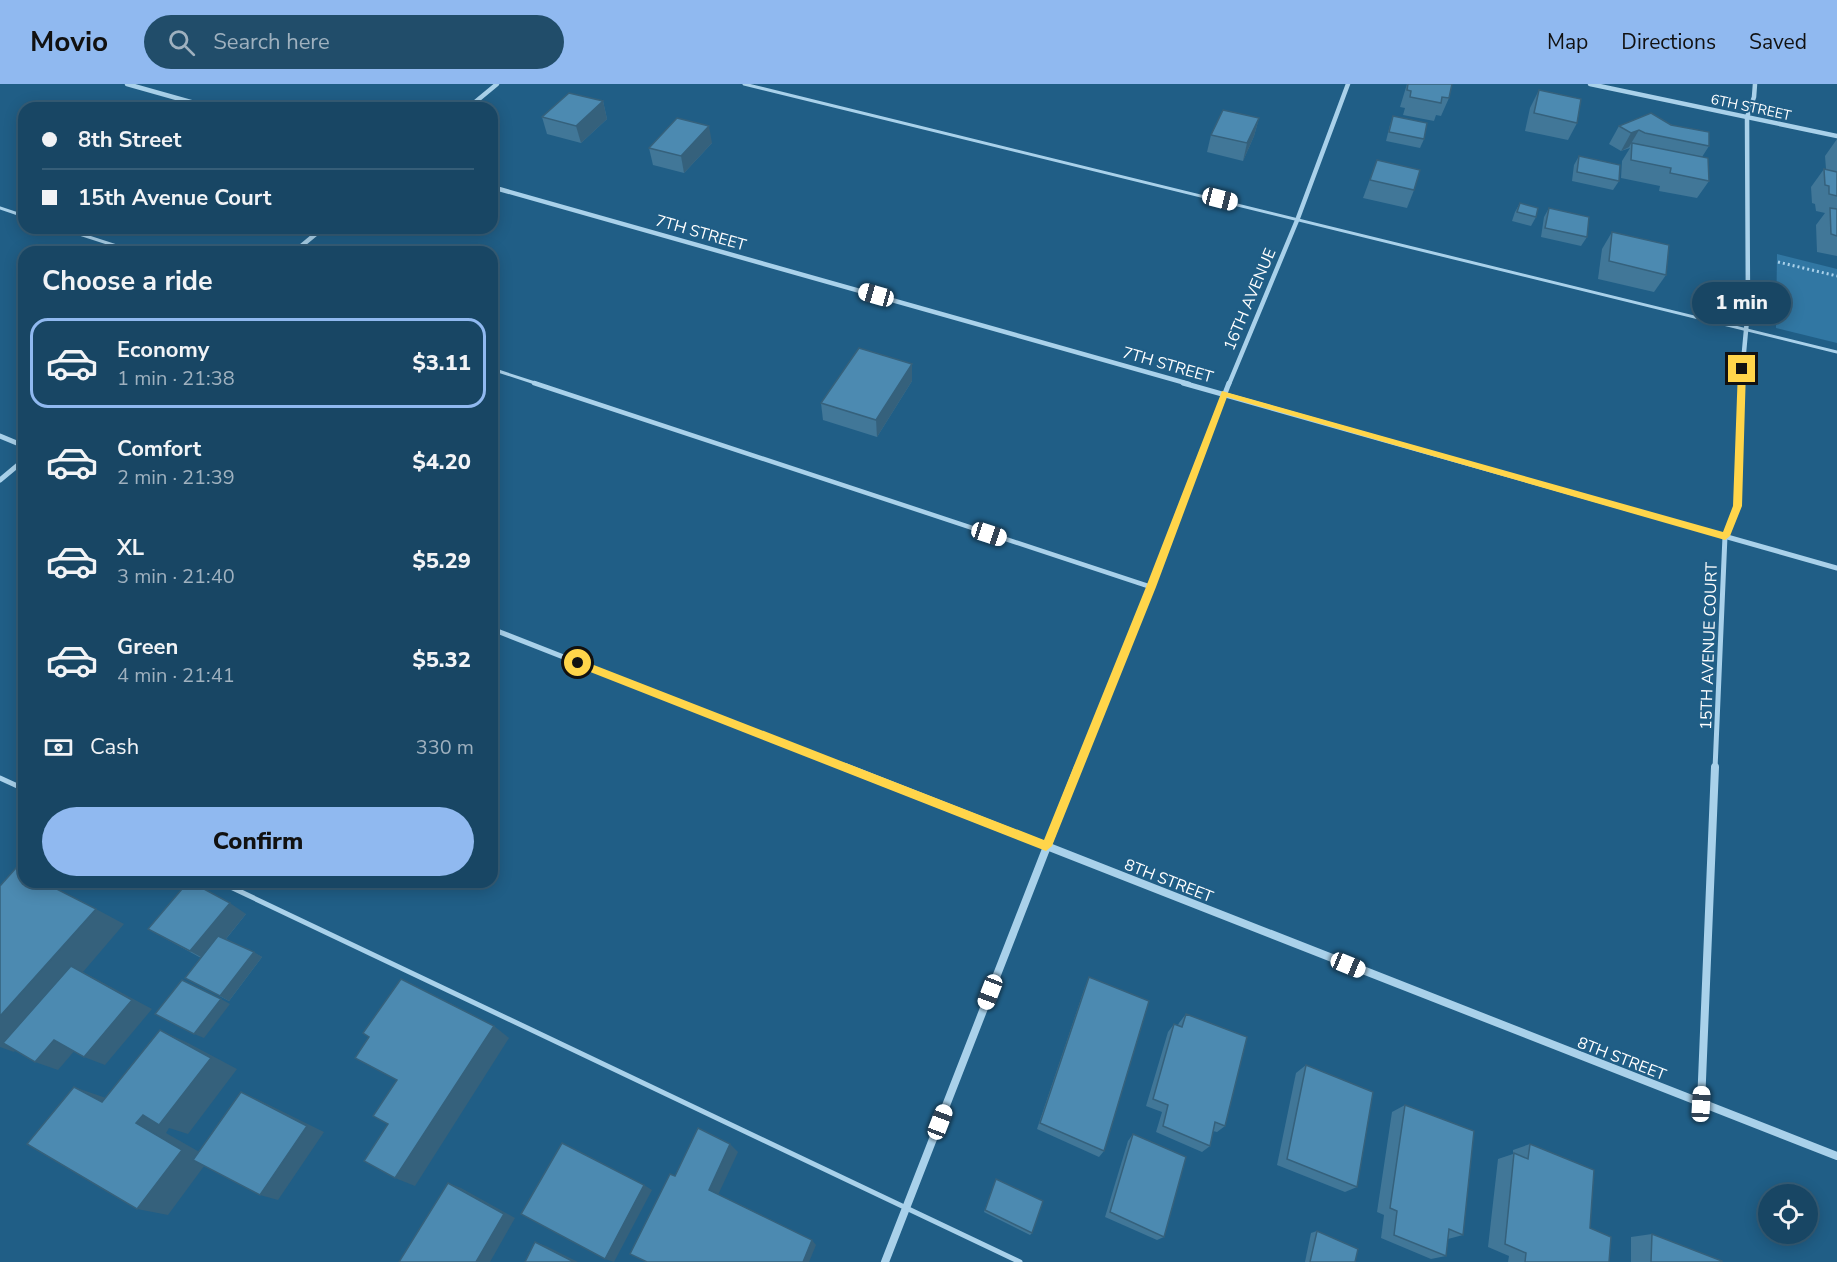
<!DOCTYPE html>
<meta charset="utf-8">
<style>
body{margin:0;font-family:"Nunito Sans",sans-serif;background:#214d6a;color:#f1f3f6;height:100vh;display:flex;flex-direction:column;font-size:22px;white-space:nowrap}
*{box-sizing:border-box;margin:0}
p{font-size:20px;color:#9fb1bf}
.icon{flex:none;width:33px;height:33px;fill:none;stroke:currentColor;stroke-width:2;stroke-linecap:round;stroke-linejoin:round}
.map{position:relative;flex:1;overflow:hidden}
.details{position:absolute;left:18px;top:162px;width:480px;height:642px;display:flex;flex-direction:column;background:#184664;border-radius:18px;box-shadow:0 3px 15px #0003,0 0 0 2px #365e78}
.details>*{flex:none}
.guide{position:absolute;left:18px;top:18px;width:480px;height:132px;border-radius:18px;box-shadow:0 3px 15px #0003,0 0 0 2px #365e78;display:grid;align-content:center;height:132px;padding:0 24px;background:#184664}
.buttons{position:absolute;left:1758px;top:1100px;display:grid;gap:12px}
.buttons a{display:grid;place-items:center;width:60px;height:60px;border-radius:50%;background:#184664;box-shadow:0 3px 15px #0003,0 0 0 2px #365e78;font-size:30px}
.end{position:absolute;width:27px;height:27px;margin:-14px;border:8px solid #ffd54a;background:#111;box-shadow:0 0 0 3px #111}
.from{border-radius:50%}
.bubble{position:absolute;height:42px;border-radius:21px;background:#184664;box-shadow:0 3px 15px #0003,0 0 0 2px #365e78;font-size:20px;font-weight:800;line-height:42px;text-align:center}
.car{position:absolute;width:18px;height:36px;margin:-18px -9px;border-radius:8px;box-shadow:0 0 4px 2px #0007;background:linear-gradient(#fff 24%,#345 0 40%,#fff 0 76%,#345 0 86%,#fff 0)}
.guide b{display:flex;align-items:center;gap:21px;height:57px;font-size:22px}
.guide b+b{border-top:2px solid #365e78}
.guide i{width:15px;height:15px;background:#f1f3f6}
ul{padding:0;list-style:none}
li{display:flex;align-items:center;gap:18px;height:90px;margin:0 12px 9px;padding:0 12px;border:3px solid transparent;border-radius:18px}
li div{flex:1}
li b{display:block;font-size:22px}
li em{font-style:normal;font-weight:800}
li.current{border-color:#90b9f0}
li>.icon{width:54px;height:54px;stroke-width:1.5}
h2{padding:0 24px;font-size:27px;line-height:72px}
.pay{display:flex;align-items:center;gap:15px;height:66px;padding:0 24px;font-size:22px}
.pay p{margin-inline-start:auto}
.primary-button{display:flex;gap:12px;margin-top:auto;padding:12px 24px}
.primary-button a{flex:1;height:69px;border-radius:36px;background:#90b9f0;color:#111;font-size:24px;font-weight:800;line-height:69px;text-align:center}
header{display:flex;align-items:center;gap:36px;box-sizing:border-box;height:84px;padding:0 30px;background:#90b9f0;color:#111}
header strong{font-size:28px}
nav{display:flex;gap:33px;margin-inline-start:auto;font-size:21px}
.search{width:420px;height:54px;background:#214d6a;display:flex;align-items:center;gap:15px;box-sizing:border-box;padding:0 21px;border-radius:33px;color:#9fb1bf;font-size:22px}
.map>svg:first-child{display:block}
.green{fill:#3177a3}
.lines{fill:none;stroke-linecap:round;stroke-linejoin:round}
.path{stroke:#a9d1ea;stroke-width:3;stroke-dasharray:2 3;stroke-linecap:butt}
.lane-far2{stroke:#a9d1ea;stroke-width:3}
.lane-far1{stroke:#a9d1ea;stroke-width:4.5}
.lane{stroke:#a9d1ea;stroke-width:5}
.street-far2{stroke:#a9d1ea;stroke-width:4.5}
.street-far1{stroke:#a9d1ea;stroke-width:5}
.street{stroke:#a9d1ea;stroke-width:8}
.wall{fill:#417798}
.shaded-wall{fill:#35617c}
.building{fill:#4c8ab1;stroke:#35617c;stroke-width:1.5}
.route{fill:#ffd54a}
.labels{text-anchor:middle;stroke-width:4.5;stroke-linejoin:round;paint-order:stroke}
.far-street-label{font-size:14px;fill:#fff;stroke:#205e86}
.street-label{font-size:16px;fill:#fff;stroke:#205e86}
</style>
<header>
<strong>Movio</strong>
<div class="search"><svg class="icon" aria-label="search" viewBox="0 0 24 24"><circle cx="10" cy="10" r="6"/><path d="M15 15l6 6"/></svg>Search here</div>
<nav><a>Map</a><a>Directions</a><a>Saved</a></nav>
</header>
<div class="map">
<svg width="1837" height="1178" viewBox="0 0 1837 1178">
<rect width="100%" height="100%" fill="#205e86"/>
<!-- green -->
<polygon class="green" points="1777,170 1837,185 1837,259 1776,244"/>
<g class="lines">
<!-- path -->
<polyline class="path" points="1778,178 1837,192"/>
<!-- lane-far2 -->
<g class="lane-far2">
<polyline points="744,0 1837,268"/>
<polyline points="0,124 24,132"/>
<polyline points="61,144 135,168"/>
<polyline points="492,285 538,300"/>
</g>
<!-- lane-far1 -->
<polyline class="lane-far1" points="534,299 1151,503"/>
<!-- lane -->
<g class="lane">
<polyline points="0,694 24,705"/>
<polyline points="220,798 1020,1178"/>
</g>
<!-- street-far2 -->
<g class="street-far2">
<polyline points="127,0 212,24"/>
<polyline points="1590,0 1837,52"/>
<polyline points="468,24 497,0"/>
<polyline points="492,103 1189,300"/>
<polyline points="294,168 323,144"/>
<polyline points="1229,300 1298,134 1348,0"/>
<polyline points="1741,300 1748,225 1747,33 1754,13 1755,0"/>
</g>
<!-- street-far1 -->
<g class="street-far1">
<polyline points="1183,299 1837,484"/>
<polyline points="0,352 24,362"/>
<polyline points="0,396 24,376"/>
<polyline points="492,545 849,685"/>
<polyline points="1077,685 1151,503 1229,299"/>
<polyline points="1715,685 1725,452 1737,422 1741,299"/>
</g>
<!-- street -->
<g class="street">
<polyline points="845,683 1837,1072"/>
<polyline points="1701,1020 1715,683"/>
<polyline points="885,1178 1078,683"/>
</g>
</g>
<!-- wall -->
<g class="wall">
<polygon points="1407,0 1452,0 1449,14 1441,32 1436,31 1434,37 1403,31 1405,24 1400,23"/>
<polygon points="1539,6 1577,39 1568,56 1525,47 1530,24"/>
<polygon points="603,17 607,35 581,59 547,50 542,33"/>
<polygon points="1651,29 1709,62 1702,73 1709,97 1697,114 1659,107 1660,102 1621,94 1622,77 1630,64 1621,67 1609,60 1619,42"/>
<polygon points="1393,32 1424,55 1420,64 1386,57 1390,41"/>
<polygon points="1259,34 1254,52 1243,77 1207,68 1211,51"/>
<polygon points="1837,55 1837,172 1817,168 1816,141 1825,129 1816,127 1815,120 1812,119 1811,103 1824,85 1826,85 1825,72"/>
<polygon points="712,59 684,89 653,81 649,64"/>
<polygon points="1579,72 1619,97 1613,106 1572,97 1574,81"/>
<polygon points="1377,76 1414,106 1407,124 1363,114"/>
<polygon points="1520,119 1536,133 1531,142 1512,137 1515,128"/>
<polygon points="1549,124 1587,153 1581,162 1541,153 1544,133"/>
<polygon points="1612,148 1666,191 1654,208 1598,195 1602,165"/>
<polygon points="912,280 912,297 877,353 823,336 821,319"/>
<polygon points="246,830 226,855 262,873 229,917 185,894 201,874 148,845"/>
<polygon points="1089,893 1104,1067 1099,1073 1037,1045 1085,903"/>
<polygon points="1186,930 1225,1042 1217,1048 1213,1047 1210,1062 1202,1068 1156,1048 1162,1028 1146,1022 1168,948 1174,940 1178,941 1179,939"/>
<polygon points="1306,981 1357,1103 1345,1108 1277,1081 1296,989"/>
<polygon points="1405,1021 1463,1151 1448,1155 1446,1172 1431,1175 1381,1154 1384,1131 1377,1128 1392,1028"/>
<polygon points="1133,1050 1164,1153 1157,1156 1105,1133 1128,1057"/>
<polygon points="1530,1060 1590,1144 1609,1178 1508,1178 1509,1172 1488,1163 1498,1075 1513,1070 1513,1066"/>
<polygon points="996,1095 1032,1149 1030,1151 984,1128"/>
<polygon points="1317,1147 1355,1178 1305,1178 1311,1149"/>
<polygon points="1652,1150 1722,1178 1631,1178 1631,1153"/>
</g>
<!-- shaded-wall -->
<g class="shaded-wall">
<polygon points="603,17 607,35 581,59 576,42"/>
<polygon points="1259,34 1254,52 1243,77 1247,59"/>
<polygon points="709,42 712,59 684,89 681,72"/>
<polygon points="1639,46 1629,63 1621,67 1631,49"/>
<polygon points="912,280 912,297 877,353 876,336"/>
<polygon points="230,819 246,830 208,877 190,867"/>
<polygon points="96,825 124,840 83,888 152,925 105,981 84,973 82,889 14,968 0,963 0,932"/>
<polygon points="254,868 262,873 229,917 220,912"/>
<polygon points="221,915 230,920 204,954 194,950"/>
<polygon points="494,942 509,954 415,1102 395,1094"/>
<polygon points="160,946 188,959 237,985 188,1050 169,1044 166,1049 210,1074 168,1131 137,1125 136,1039 143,1031"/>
<polygon points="54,956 76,965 58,986 35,978"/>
<polygon points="74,1003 106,1014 102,1018"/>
<polygon points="241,1008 259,1016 324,1048 278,1116 260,1111"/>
<polygon points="730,1060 738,1068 717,1113 709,1106"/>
<polygon points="448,1099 461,1104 515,1134 490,1178 476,1178"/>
<polygon points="644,1101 652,1106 614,1178 605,1175"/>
<polygon points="812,1156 816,1161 809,1178 803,1178"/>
<polygon points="535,1158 546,1162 578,1178 574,1178"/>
</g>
<!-- building -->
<g class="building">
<polygon points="1408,0 1452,0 1449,14 1442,13 1441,19 1410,13 1411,7 1407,6"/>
<polygon points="1539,6 1581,15 1577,39 1534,29"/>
<polygon points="569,9 603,17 576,42 542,33"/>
<polygon points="1223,26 1259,34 1247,59 1211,51"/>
<polygon points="1651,29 1671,41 1709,48 1709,62 1645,49 1639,46 1631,49 1619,42"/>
<polygon points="1393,32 1427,39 1424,55 1389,48"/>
<polygon points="677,34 709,42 681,72 649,64"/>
<polygon points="1632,59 1708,74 1709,97 1670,89 1671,84 1631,76"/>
<polygon points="1579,72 1620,81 1619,97 1577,88"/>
<polygon points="1377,76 1420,86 1414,106 1370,96"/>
<polygon points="1824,85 1837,88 1837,112 1829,110 1829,102 1825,101"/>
<polygon points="1520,119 1538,124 1536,133 1517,128"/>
<polygon points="1549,124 1589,133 1587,153 1545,144"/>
<polygon points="1830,124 1837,125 1837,152 1831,150"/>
<polygon points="1612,148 1669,161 1666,191 1609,177"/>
<polygon points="859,264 912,280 876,336 821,319"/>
<polygon points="16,784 24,788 24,798 43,798 96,825 0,932 0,802"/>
<polygon points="188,798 191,798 230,819 190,867 148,845"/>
<polygon points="218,852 254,868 220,912 185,894"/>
<polygon points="71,882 132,916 84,973 54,956 35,978 3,959"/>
<polygon points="1089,893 1149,917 1104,1067 1040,1039"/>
<polygon points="401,895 494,942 395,1094 364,1077 388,1040 373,1032 397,996 355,974 369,953 363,949"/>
<polygon points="182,896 221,915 194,950 155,930"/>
<polygon points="1186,930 1247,953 1225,1042 1215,1038 1210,1062 1163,1042 1168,1021 1153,1015 1174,940 1182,943"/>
<polygon points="160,946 211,974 159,1041 143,1031 136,1039 182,1066 137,1125 27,1060 74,1003 102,1018"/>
<polygon points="1306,981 1373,1008 1357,1103 1287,1075"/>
<polygon points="241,1008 307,1042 260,1111 193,1076"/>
<polygon points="1405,1021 1474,1047 1463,1151 1449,1145 1446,1172 1394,1151 1397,1127 1390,1124"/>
<polygon points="698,1044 730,1060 709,1106 812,1156 803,1178 647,1178 630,1170 670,1090 675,1092"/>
<polygon points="1133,1050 1186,1073 1164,1153 1110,1128"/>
<polygon points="562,1059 644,1101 605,1175 521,1130"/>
<polygon points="1530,1060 1594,1086 1590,1144 1611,1153 1609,1178 1525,1178 1526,1169 1505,1160 1514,1069 1528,1075"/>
<polygon points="996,1095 1043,1117 1032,1149 985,1126"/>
<polygon points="448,1099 504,1130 476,1178 399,1178"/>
<polygon points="1317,1147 1358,1165 1355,1178 1310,1178"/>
<polygon points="1652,1150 1722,1177 1722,1178 1651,1178"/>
<polygon points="535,1158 574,1178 525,1178"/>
</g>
<!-- route -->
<polygon class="route" points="1742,282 1746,285 1742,422 1730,452 1725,456 1227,313 1156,503 1052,762 1046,767 575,582 573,579 575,576 581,576 1044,756 1146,503 1222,307 1723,448 1733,422 1738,285"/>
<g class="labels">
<!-- far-street labels -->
<g class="far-street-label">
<text transform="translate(1751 23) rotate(12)" y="5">6TH STREET</text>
</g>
<!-- street labels -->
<g class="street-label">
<text transform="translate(701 148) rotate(16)" y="6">7TH STREET</text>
<text transform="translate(1249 215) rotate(-67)" y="6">16TH AVENUE</text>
<text transform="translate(1168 280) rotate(16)" y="6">7TH STREET</text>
<text transform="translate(1708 562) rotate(-88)" y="6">15TH AVENUE COURT</text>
<text transform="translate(1169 796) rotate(21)" y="6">8TH STREET</text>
<text transform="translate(1622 974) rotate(21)" y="6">8TH STREET</text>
</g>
</g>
</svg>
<div class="buttons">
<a><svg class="icon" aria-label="locate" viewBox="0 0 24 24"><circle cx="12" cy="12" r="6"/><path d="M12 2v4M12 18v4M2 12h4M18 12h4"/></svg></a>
</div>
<i class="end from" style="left:578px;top:579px"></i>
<i class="end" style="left:1742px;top:285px"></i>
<div class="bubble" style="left:1692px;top:198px;width:99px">1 min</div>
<i class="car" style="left:1220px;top:115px;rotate:104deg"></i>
<i class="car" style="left:876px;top:211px;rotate:286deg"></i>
<i class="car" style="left:989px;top:450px;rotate:108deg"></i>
<i class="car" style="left:1348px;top:881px;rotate:112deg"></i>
<i class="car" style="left:990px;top:908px;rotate:201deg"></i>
<i class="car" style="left:1701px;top:1020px;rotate:3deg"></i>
<i class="car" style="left:940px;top:1038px;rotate:21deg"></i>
<div class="guide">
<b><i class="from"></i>8th Street</b>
<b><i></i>15th Avenue Court</b>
</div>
<section class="details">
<h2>Choose a ride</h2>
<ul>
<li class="current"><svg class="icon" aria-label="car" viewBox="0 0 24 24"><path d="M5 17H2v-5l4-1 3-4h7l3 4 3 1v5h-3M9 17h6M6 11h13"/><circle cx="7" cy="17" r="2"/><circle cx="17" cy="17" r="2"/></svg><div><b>Economy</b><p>1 min · 21:38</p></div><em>$3.11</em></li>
<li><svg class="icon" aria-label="car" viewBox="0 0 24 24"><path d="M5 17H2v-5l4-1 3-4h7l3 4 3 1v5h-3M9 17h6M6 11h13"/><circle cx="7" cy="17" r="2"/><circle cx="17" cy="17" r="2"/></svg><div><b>Comfort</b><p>2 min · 21:39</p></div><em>$4.20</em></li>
<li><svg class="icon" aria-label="car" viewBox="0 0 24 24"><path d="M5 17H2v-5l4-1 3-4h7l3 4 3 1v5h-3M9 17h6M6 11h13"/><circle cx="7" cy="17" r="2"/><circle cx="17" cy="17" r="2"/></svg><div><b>XL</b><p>3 min · 21:40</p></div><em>$5.29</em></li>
<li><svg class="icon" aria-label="car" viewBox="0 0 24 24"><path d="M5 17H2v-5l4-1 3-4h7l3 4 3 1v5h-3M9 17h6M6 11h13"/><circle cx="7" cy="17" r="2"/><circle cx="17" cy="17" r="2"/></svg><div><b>Green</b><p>4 min · 21:41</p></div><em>$5.32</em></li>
</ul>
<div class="pay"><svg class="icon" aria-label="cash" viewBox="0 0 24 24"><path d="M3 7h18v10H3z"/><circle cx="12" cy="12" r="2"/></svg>Cash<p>330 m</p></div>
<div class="primary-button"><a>Confirm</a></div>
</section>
</div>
